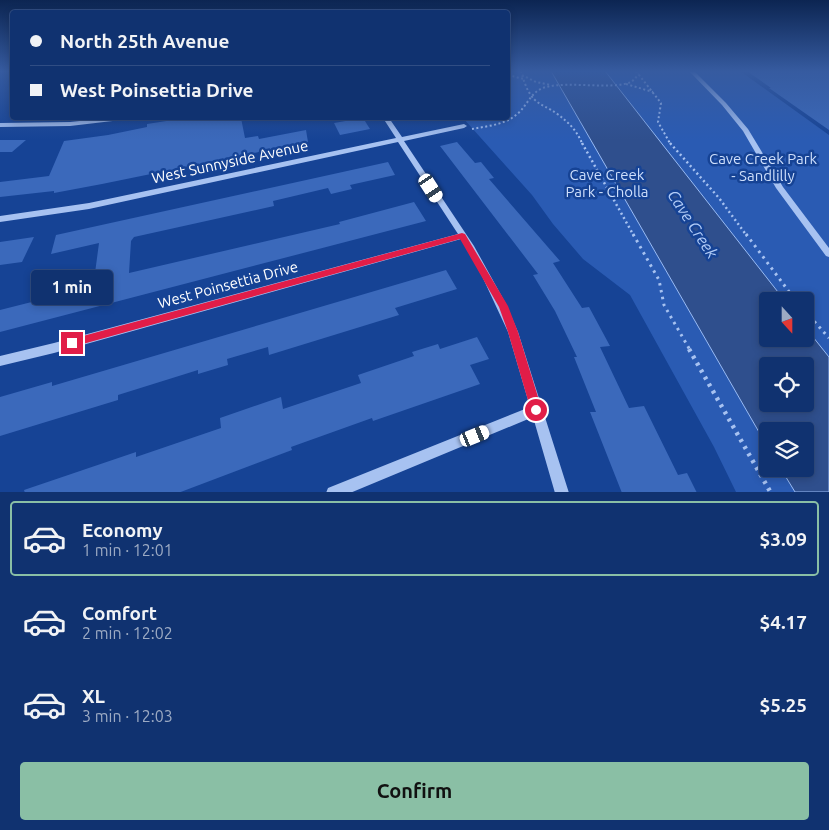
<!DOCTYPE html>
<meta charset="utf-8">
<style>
body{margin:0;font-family:Ubuntu,sans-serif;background:#1e3e78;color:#f1f3f6;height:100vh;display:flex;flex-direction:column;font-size:19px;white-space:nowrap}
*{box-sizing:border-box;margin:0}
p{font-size:16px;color:#9caac3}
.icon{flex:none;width:28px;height:28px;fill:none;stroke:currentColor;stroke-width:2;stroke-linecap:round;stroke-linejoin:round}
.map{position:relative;height:492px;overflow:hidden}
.drawer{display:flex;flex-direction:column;background:#103270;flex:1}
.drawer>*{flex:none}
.top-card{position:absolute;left:10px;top:10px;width:500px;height:110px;border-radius:5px;box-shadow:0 2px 8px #0003,0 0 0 1px #304d83;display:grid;align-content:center;height:110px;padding:0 20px;background:#103270}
.needle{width:32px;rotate:159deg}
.fabs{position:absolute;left:759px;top:292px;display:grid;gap:10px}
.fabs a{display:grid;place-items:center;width:55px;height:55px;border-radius:5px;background:#103270;box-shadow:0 2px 8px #0003,0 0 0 1px #304d83;font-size:25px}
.end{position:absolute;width:22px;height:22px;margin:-11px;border:6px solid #e11d48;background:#fff;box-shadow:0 0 0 2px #fff}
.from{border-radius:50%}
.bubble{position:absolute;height:35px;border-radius:5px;background:#103270;box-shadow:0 2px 8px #0003,0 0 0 1px #304d83;font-size:16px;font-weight:600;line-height:35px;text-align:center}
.car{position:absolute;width:15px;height:30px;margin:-15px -8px;border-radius:6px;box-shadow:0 0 4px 1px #0007;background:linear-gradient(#fff 24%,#345 0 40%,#fff 0 76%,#345 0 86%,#fff 0)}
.top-card b{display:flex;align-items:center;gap:18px;height:48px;font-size:19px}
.top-card b+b{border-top:1px solid #304d83}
.top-card i{width:12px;height:12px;background:#f1f3f6}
ul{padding:9px 0 0;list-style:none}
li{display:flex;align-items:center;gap:15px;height:75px;margin:0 10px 8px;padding:0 10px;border:2px solid transparent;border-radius:5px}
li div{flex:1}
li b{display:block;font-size:19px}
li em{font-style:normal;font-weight:600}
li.current{border-color:#8abfa5}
li>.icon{width:45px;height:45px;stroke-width:1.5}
.button{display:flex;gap:10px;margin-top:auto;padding:10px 20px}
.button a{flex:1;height:58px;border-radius:5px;background:#8abfa5;color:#111;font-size:20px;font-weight:600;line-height:58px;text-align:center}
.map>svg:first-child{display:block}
.green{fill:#2a5bb3;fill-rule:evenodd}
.water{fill:#2f4f8d;stroke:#99bbf4;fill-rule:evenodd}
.building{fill:#3b69bb}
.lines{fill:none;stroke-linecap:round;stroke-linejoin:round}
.path-far3{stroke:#a7c2f1;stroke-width:2;stroke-dasharray:2 2.5;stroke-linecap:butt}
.path-far2{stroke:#a7c2f1;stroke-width:2.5;stroke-dasharray:2 3;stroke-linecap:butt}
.path-far1{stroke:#a7c2f1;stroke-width:3;stroke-dasharray:2.5 4.5;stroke-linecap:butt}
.path{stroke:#a7c2f1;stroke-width:4.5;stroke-dasharray:3 5;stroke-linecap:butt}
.minor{fill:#a7c2f1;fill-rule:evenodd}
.route{fill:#e11d48}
.labels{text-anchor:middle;stroke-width:5;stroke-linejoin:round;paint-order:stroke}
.park-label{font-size:15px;fill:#cedffc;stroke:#164395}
.street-label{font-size:15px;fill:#fff;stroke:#164395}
.water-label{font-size:16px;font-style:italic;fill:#b3cdf8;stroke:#164395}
</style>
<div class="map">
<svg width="829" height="493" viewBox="0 0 829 493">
<rect width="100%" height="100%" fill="#164395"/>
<!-- green -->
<path class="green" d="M508 71H740L829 135V492H736L714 447 630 295 583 259 553 224 532 195 463 118H508ZM768 301H805V339H768ZM768 366H805V404H768ZM768 431H805V469H768Z"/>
<!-- water -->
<path class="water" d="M551 71H605L785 301H768V339H805V327L829 357V492H795L781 469H805V431H768L767 446ZM768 366H805V404H768Z"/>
<!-- building -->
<g class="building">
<polygon points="747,71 829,71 829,130 769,88 771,88"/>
<polygon points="186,118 241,118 245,138 258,136 259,139 306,130 308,142 102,184 54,193 54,191 0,197 0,182 49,176 64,141 108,135 147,127 147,124"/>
<polygon points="363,118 370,129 340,135 334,123"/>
<polygon points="0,140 26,140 12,152 0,152"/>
<polygon points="457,142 475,163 481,162 494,178 489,179 560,261 553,263 582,308 589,307 610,346 600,347 629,408 644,406 678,475 687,473 697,493 622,493 590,412 596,412 574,357 577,357 555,311 533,275 538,274 440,146"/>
<polygon points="388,162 395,175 350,185 352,189 331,194 328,188 273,201 274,206 134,237 131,241 129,273 340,224 339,222 414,202 426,221 0,332 0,310 87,288 89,275 95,273 99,243 51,254 56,235"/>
<polygon points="34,237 22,262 0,265 0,242"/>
<polygon points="446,270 457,289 395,308 399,315 269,355 268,347 227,359 228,365 198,374 198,370 118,395 118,400 0,436 0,397 52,382 52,386"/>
<polygon points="477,337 489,359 470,365 480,384 373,421 372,418 291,447 292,450 178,493 25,493 24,490 136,452 136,457 221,428 220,418 281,397 283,409 361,383 358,375 414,356 412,352 438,344 440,349"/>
</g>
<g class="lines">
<!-- path-far3 -->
<g class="path-far3">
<path d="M521 71C532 112 543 99 567 122 574 128 579 136 583 145"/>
<polyline points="636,71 661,103 658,122 671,145"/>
<polyline points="508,72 511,71"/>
<polyline points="508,75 524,79"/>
<polyline points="522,75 536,82 551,85"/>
<polyline points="626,84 653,92"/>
<path d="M472 129C487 126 504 125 516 115 528 106 530 91 546 87 570 81 612 90 631 82 634 80 636 77 639 74"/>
</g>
<!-- path-far2 -->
<g class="path-far2">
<polyline points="582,143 634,236"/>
<polyline points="670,143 719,198 747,236"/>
</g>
<!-- path-far1 -->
<g class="path-far1">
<polyline points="633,234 659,280 664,305 690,350"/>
<polyline points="746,234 796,301"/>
<polyline points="805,311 829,338"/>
</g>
<!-- path -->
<polyline class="path" points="689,349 771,493"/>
<!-- minor -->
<g class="minor">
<polygon points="689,71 694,71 726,103 748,129 783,187 829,248 829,257 826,256 776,188 743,131 722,105"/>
<polygon points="109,118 124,118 121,120 70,126 0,127 0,123 70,122"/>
<polygon points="383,118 389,118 402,137 464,124 467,126 464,128 404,141 474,246 506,304 518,332 569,493 555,493 533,417 350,493 326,493 328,488 530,407 508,332 482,276 461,239 54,353 0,366 0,356 54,343 458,234 398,142 89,209 0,222 0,216 89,203 396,138"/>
</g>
</g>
<!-- sky -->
<linearGradient id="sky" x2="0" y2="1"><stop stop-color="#0c2552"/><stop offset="0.51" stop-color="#365ba0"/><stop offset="1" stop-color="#365ba0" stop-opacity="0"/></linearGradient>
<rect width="829" height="140" fill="url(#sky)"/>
<!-- route -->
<polygon class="route" points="462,233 465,234 508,306 518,332 542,410 540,414 536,416 532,414 508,332 499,307 460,239 72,347 67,343 72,339"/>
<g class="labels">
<!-- park labels -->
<g class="park-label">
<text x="763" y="164">Cave Creek Park<tspan x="763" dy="17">- Sandlilly</tspan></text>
<text x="607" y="180">Cave Creek<tspan x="607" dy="17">Park - Cholla</tspan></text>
</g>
<!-- street labels -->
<g class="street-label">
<text transform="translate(230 162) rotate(-12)" y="5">West Sunnyside Avenue</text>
<text transform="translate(228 285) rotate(-15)" y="5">West Poinsettia Drive</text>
</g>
<!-- water labels -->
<g class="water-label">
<text transform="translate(693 224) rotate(57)" y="6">Cave Creek</text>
</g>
</g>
</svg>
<div class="fabs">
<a><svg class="needle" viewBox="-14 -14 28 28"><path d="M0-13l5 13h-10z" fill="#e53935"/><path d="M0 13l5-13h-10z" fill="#9caac3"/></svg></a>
<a><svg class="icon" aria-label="locate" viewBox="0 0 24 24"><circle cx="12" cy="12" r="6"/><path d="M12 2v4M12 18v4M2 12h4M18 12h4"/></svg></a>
<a><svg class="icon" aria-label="layers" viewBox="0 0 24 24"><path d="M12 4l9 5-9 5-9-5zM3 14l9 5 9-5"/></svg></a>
</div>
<i class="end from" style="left:536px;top:410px"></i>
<i class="end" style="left:72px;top:343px"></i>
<div class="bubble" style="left:31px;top:270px;width:82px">1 min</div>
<i class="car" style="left:431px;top:188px;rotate:147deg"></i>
<i class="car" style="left:475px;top:436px;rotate:68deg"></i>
<div class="top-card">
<b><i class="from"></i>North 25th Avenue</b>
<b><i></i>West Poinsettia Drive</b>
</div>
</div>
<section class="drawer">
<ul>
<li class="current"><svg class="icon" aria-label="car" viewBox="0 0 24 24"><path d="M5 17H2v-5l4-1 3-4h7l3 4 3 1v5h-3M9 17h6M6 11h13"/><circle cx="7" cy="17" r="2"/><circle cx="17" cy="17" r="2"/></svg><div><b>Economy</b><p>1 min · 12:01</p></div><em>$3.09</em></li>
<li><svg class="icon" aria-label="car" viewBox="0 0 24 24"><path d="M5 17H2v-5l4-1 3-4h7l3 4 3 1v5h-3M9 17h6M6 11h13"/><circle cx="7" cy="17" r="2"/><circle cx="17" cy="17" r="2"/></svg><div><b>Comfort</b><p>2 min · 12:02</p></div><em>$4.17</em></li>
<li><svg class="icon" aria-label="car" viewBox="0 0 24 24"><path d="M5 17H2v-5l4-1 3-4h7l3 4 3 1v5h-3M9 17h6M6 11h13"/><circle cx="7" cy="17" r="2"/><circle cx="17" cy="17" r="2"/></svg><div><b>XL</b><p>3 min · 12:03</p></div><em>$5.25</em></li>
</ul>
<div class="button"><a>Confirm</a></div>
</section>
